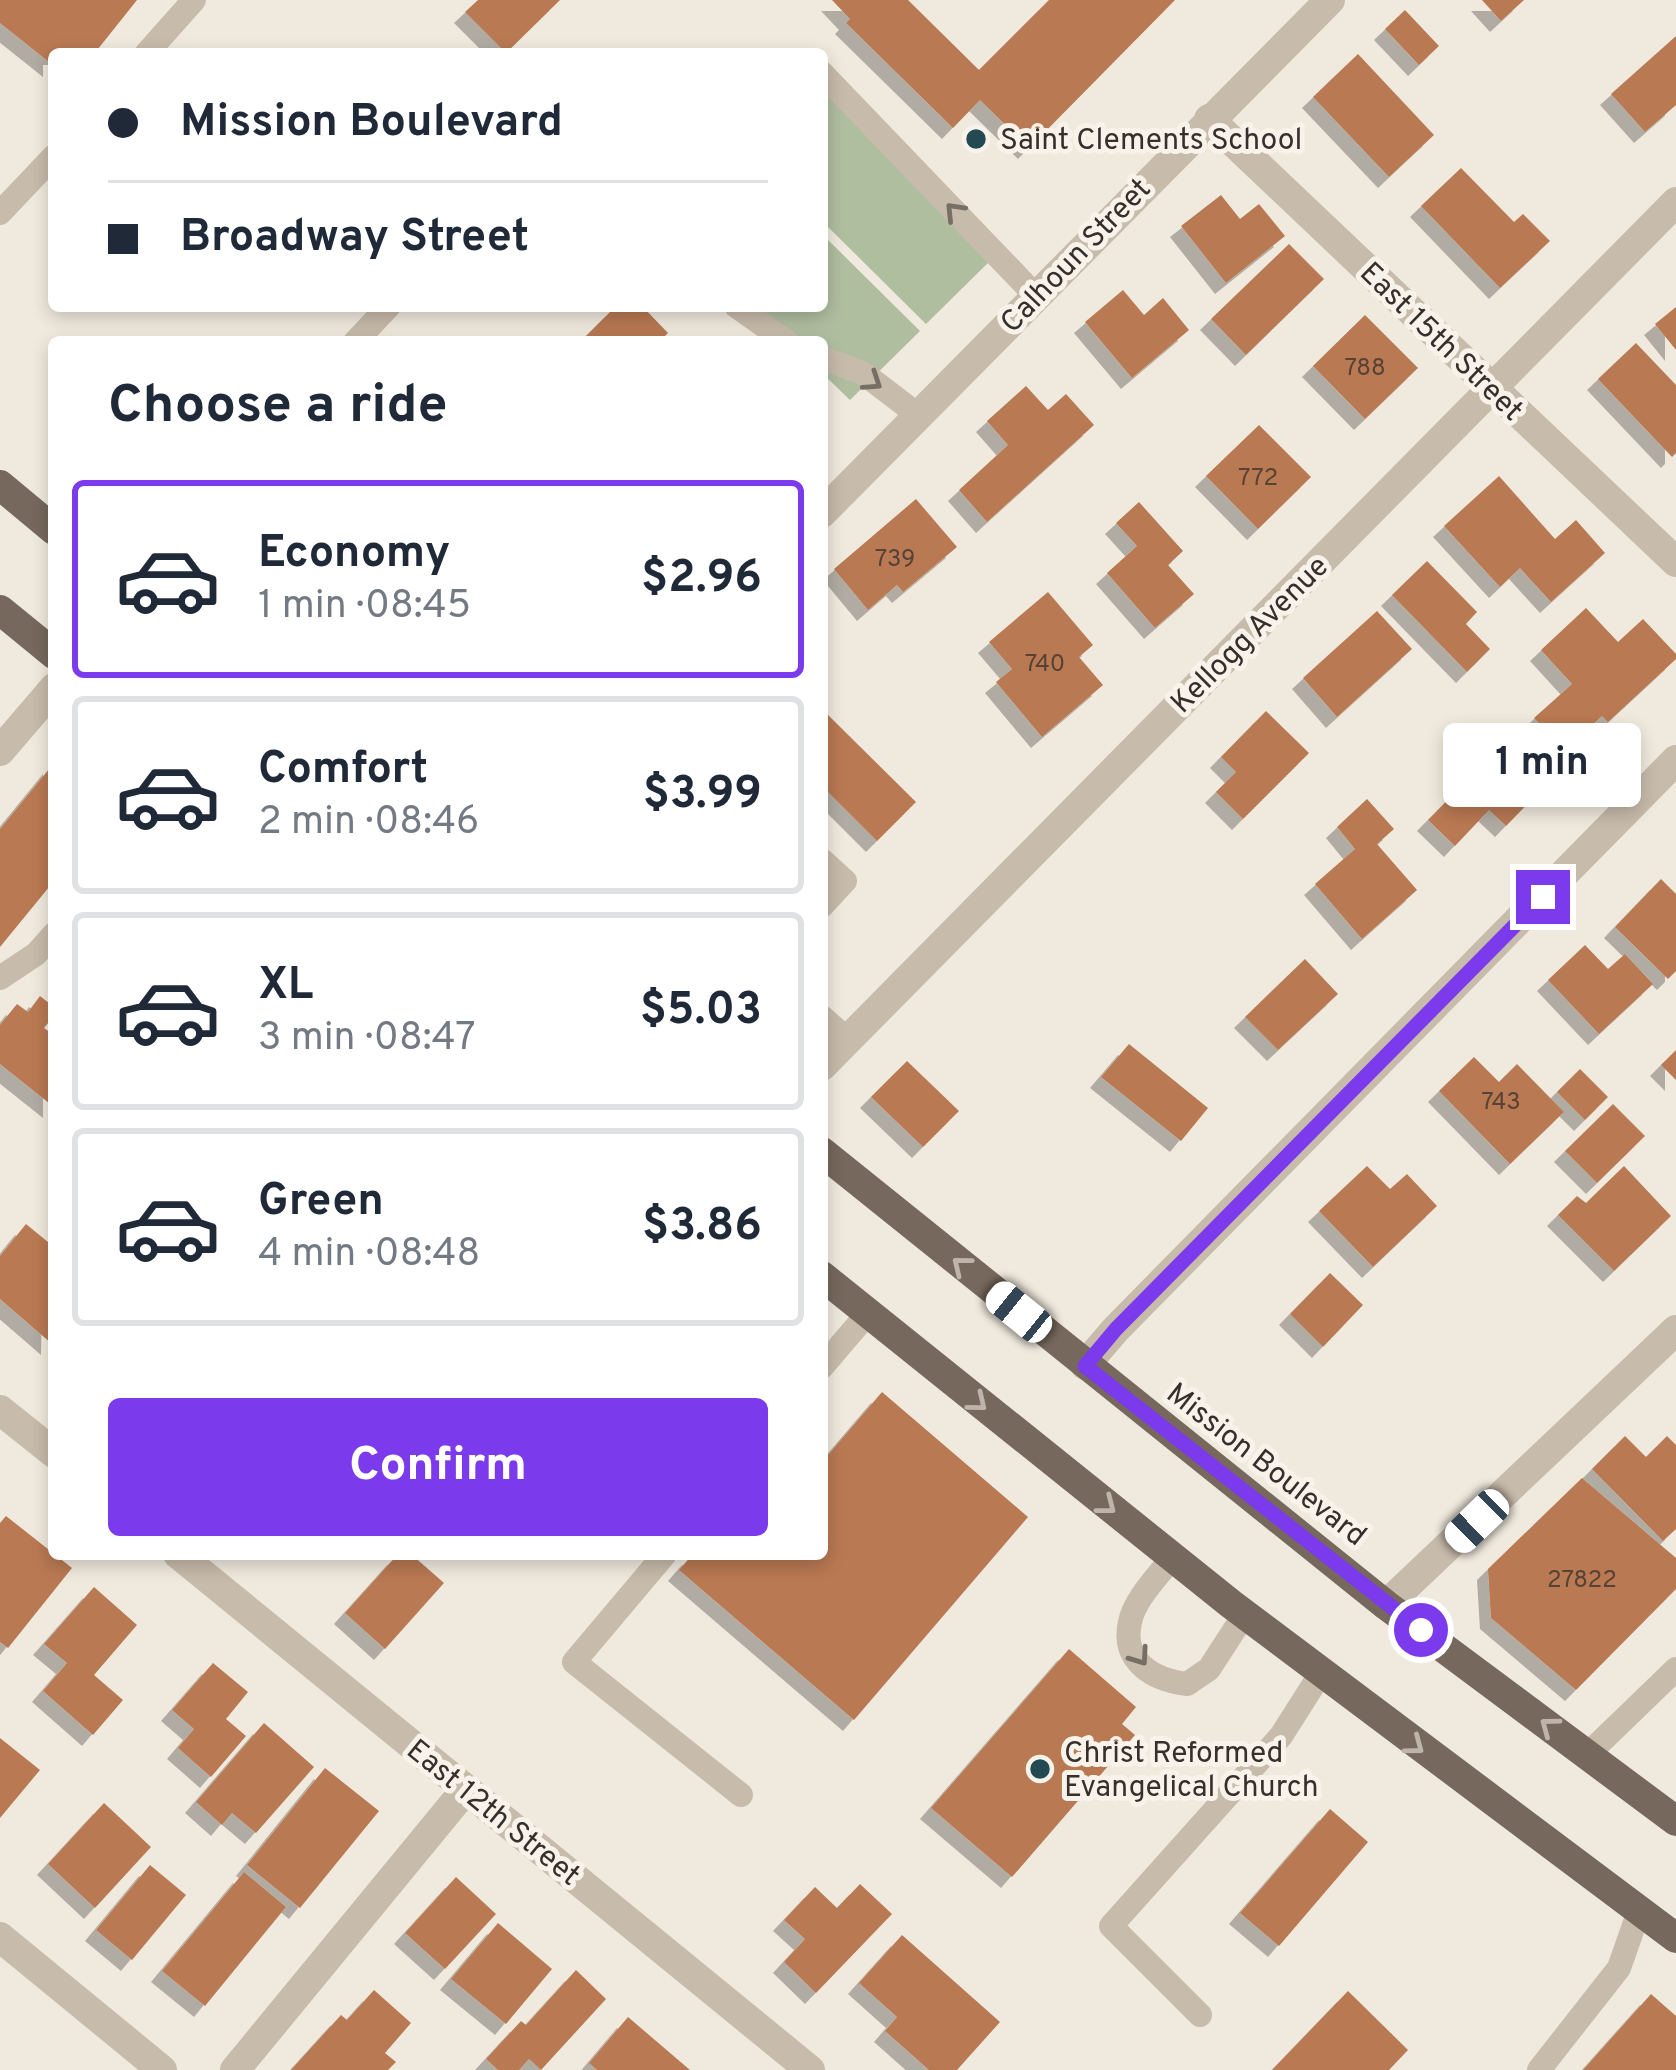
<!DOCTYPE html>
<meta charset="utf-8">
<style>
body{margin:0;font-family:Overpass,sans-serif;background:#f6f6f7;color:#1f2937;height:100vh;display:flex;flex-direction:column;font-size:45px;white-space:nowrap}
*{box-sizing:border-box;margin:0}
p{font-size:39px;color:#747a83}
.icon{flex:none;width:66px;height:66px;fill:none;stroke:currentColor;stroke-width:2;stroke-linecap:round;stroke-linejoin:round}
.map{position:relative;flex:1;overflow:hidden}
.details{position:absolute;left:48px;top:336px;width:780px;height:1224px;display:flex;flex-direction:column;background:#fff;border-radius:12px;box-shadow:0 6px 18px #0003}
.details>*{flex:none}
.hud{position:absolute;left:48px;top:48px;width:780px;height:264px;border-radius:12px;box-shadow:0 6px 18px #0003;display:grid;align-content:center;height:264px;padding:0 60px;background:#fff}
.end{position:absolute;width:54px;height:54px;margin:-27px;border:15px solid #7c3aed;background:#fff;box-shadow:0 0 0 6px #fff}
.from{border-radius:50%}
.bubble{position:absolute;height:84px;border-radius:12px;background:#fff;box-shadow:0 6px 18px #0003;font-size:39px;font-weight:700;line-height:84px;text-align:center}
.car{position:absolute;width:36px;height:72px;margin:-36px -18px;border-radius:15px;box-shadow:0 0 9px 3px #0007;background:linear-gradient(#fff 24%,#345 0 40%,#fff 0 76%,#345 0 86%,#fff 0)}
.hud b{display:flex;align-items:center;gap:42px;height:114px;font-size:45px}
.hud b+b{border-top:3px solid #e0e1e3}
.hud i{width:30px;height:30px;background:#1f2937}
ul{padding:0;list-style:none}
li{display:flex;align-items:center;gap:36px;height:198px;margin:0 24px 18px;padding:0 36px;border:6px solid #e0e1e3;border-radius:12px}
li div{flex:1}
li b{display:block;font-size:45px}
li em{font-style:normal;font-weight:700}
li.selected{border-color:#7c3aed}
li>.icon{width:108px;height:108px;stroke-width:1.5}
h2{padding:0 60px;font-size:54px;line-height:144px}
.cta{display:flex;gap:24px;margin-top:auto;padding:24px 60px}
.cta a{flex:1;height:138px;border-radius:12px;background:#7c3aed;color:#fff;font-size:48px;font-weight:700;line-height:138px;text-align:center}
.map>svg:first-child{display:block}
.green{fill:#b0bea0}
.building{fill:#b97953;filter:url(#shadow)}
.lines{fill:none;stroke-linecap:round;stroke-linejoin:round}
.service{stroke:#c7bbab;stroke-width:24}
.minor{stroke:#c7bbab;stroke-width:30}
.primary{stroke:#76685c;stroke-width:30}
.oneway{stroke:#776e64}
.oneway2{stroke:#beb4aa}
.route{stroke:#7c3aed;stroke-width:15}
.poi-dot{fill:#234a53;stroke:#f8f3ea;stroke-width:4.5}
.labels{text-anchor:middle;stroke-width:10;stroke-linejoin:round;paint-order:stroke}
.number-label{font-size:24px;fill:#574234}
.poi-label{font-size:30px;fill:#362f2a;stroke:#f8f3ea;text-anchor:start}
.street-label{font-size:30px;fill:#362f2a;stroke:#f8f3ea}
</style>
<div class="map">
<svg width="1676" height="2070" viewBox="0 0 1676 2070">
<defs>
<filter id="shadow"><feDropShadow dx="-11" dy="11" stdDeviation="0" flood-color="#0004"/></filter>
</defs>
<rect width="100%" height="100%" fill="#f0eade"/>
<!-- green -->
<g class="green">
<polygon points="822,82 996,255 926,324 822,221"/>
<polygon points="822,234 920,331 850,400 822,373 822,342 790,342 755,306 822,306"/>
</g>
<!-- building -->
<g class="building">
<polygon points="0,0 137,0 94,54 54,54 54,66 0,23"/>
<polygon points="478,0 560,0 506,53 465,12"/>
<polygon points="832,0 908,0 979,70 1049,0 1175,0 1029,148 980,100 953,128 846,23 850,19"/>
<polygon points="1482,0 1524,0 1501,21"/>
<polygon points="1405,10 1439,46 1419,65 1385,29"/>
<polygon points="1676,36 1676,105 1645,132 1611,94"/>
<polygon points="1358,54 1434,135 1389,177 1313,97"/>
<polygon points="1461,168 1514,222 1523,214 1550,241 1500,288 1421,206"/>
<polygon points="1221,195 1240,219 1259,204 1285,236 1226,283 1181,226"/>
<polygon points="1289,244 1324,279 1246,355 1211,319"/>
<polygon points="1123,290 1144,315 1163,298 1189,330 1132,378 1085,322"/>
<polygon points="616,306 642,306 668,333 659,342 580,342"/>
<polygon points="1676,307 1676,350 1655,324"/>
<polygon points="1365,315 1418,368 1365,419 1313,366"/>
<polygon points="1636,343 1676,385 1676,453 1672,457 1598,379"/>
<polygon points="1026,386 1048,410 1066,394 1094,425 987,522 959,490 1008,445 987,421"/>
<polygon points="1259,425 1311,477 1258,529 1206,476"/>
<polygon points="1499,476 1555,539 1576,520 1605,553 1551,602 1520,568 1500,587 1444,526"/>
<polygon points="916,499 957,547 903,592 897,585 868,610 834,569"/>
<polygon points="1139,502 1183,551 1168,565 1194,594 1155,628 1107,573 1137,546 1116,523"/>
<polygon points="1427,561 1477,612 1466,624 1490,649 1467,672 1392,595"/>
<polygon points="1048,592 1093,645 1079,657 1103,685 1042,737 996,682 1012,669 989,642"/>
<polygon points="1586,608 1618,642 1643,619 1676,654 1676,659 1608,722 1602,716 1565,750 1534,718 1572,684 1541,650"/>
<polygon points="1377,611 1412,649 1337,717 1303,678"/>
<polygon points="822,709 916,802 877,841 822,786"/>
<polygon points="1266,711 1309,753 1243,819 1216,792 1236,772 1221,757"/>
<polygon points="1505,742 1548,783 1506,826 1489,810 1455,846 1428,820"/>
<polygon points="54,763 54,881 0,947 0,829"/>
<polygon points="1367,799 1394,829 1377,844 1417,890 1362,939 1315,884 1355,849 1337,827"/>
<polygon points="1661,879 1676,894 1676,971 1668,979 1615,927"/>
<polygon points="1585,945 1608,969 1625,954 1653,984 1599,1034 1548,980"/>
<polygon points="1305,959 1338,994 1278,1050 1245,1017"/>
<polygon points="40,996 54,1007 54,1016 44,1028 54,1035 54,1107 0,1064 0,1025 17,1004 28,1012"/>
<polygon points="1129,1044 1208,1108 1181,1141 1101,1077"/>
<polygon points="1676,1050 1676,1080 1661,1065"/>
<polygon points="1474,1057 1499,1082 1517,1064 1564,1112 1510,1164 1439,1091"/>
<polygon points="907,1061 959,1111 923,1147 871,1097"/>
<polygon points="1580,1069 1608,1097 1585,1120 1557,1092"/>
<polygon points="1613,1104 1645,1136 1597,1183 1565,1151"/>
<polygon points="1367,1166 1390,1189 1407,1174 1437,1206 1373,1267 1319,1211"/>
<polygon points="1624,1166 1671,1216 1614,1271 1558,1215 1577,1196 1586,1203"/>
<polygon points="26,1224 54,1247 52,1344 0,1299 0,1256"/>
<polygon points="1330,1273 1363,1305 1323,1347 1290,1314"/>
<polygon points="882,1392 1028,1517 854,1720 679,1570 693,1554 822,1554 822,1462"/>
<polygon points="1625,1436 1646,1457 1667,1436 1676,1445 1676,1529 1663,1541 1592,1469"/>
<polygon points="1582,1478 1676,1558 1676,1589 1576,1690 1491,1618 1488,1569"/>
<polygon points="6,1516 72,1568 8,1648 0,1642 0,1523"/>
<polygon points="398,1554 411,1554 444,1583 385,1649 345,1613"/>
<polygon points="94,1587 137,1625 94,1675 123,1700 93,1735 43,1691 67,1663 44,1644"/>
<polygon points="1069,1649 1136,1707 1122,1724 1135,1735 1012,1877 931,1808"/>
<polygon points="213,1663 248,1692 226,1719 246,1736 211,1777 178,1748 194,1729 172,1710"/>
<polygon points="264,1723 314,1767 256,1833 232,1813 222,1825 196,1802"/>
<polygon points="0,1738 40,1770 0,1818"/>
<polygon points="325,1768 379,1811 300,1908 247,1865"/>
<polygon points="104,1803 151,1847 95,1908 48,1864"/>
<polygon points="1330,1809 1368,1842 1279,1946 1240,1913"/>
<polygon points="150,1865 186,1895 132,1960 96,1930"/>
<polygon points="244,1872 286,1907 205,2006 162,1971"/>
<polygon points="456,1877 496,1914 445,1969 405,1933"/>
<polygon points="860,1884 892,1914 816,1993 784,1962 805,1939 784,1920 815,1887 837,1908"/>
<polygon points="498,1923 552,1969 506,2024 451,1979"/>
<polygon points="902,1935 1000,2022 957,2070 929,2070 885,2031 897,2017 859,1983"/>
<polygon points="576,1970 606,1999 541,2070 529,2059 519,2070 498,2070 486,2059 521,2021 526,2025"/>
<polygon points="374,1990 411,2023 385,2053 396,2062 388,2070 291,2070 341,2015 347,2020"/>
<polygon points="1348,1991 1408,2050 1389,2070 1272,2070"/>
<polygon points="1651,1994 1676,2016 1676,2070 1583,2070"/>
<polygon points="628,2017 690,2070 597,2070 589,2063"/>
</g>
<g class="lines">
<!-- service -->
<g class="service">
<polyline points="146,54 194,0"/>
<polyline points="822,73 1035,295"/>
<polyline points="0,213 54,156"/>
<polyline points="736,306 787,342"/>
<polyline points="355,342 389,306"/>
<polyline points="822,358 863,373 918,415"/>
<polyline points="822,860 845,881 822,906"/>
<polyline points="0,978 36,954 54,934"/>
<polyline points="822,1017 849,1041"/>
<polyline points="822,1367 868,1313"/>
<polyline points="665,1554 574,1662 741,1795"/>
<path d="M1172 1558C1158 1576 1134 1600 1130 1622 1121 1662 1154 1680 1187 1684L1209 1669 1244 1615"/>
<polyline points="1587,1755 1676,1669"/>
<polyline points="1200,2015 1111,1926 1281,1736 1321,1673"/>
<polyline points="1539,2070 1619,1968 1639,1911"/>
</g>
<!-- minor -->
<g class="minor">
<polyline points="1209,119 1676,562"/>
<polyline points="822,513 1330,0"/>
<polyline points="0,751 54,688"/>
<polyline points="822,1066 1676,202"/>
<polyline points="1085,1365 1116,1329 1676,760"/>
<polyline points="0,1410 54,1453"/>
<polyline points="178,1554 810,2070"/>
<polyline points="1386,1605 1676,1330"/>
<polyline points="0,1937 162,2070"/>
<polyline points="235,2070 466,1789"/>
</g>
<!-- primary -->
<g class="primary">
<polyline points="0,485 54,530"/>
<polyline points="0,610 54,654"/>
<polyline points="822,1152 1386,1605 1676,1821"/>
<polyline points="822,1276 1231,1604 1676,1938"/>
</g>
</g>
<!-- one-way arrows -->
<defs><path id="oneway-chevron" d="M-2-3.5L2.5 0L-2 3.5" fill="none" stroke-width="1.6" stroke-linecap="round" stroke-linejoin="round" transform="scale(3)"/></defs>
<g class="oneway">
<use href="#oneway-chevron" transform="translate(954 211) rotate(-134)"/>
<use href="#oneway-chevron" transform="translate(873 382) rotate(34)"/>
<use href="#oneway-chevron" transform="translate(1140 1657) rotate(55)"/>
</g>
<g class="oneway2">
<use href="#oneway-chevron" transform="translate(961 1265) rotate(-141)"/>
<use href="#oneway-chevron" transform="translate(978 1403) rotate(39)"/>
<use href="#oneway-chevron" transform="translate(1107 1506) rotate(38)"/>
<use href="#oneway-chevron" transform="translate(1549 1726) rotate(-143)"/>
<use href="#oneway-chevron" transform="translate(1415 1746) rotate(37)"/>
</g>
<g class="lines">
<!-- route -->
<polyline class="route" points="1421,1630 1085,1366 1116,1329 1543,897"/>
</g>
<!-- markers -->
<g class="poi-dot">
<circle cx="976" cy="139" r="12"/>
<circle cx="1040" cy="1769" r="12"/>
</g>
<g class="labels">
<!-- number labels -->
<g class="number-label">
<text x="1365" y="375">788</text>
<text x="1258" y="485">772</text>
<text x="895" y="566">739</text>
<text x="1045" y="671">740</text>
<text x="1501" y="1109">743</text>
<text x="1582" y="1587">27822</text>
</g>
<!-- poi labels -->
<g class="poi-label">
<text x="1000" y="149">Saint Clements School</text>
<text x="1064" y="1762">Christ Reformed<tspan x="1064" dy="34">Evangelical Church</tspan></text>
</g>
<!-- street labels -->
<g class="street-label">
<text transform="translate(1075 255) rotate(-46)" y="10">Calhoun Street</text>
<text transform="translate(1442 341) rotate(44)" y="10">East 15th Street</text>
<text transform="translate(1249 634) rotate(-45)" y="10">Kellogg Avenue</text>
<text transform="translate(1267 1464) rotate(38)" y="10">Mission Boulevard</text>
<text transform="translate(494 1812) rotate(39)" y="10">East 12th Street</text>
</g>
</g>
</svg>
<i class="end from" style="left:1421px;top:1630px"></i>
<i class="end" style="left:1543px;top:897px"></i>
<div class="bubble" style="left:1443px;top:723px;width:198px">1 min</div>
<i class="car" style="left:1019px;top:1312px;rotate:309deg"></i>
<i class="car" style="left:1477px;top:1521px;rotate:226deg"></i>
<div class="hud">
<b><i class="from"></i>Mission Boulevard</b>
<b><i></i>Broadway Street</b>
</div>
<section class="details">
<h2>Choose a ride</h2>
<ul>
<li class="selected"><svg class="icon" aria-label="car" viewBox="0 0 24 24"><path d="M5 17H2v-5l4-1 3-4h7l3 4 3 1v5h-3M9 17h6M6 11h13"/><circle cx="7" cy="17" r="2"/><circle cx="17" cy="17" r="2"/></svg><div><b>Economy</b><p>1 min · 08:45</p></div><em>$2.96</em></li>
<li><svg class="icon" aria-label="car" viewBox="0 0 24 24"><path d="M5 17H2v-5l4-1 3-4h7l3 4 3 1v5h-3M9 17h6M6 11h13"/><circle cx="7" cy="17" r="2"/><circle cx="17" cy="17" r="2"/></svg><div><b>Comfort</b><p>2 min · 08:46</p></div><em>$3.99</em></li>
<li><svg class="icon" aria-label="car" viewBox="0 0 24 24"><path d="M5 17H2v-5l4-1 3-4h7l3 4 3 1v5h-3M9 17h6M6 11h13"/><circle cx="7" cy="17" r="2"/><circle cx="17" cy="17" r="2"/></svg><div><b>XL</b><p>3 min · 08:47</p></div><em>$5.03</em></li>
<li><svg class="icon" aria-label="car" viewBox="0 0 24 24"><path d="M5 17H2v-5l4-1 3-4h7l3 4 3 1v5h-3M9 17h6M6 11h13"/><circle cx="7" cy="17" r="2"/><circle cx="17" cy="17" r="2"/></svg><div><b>Green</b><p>4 min · 08:48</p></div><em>$3.86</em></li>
</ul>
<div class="cta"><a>Confirm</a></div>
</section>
</div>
